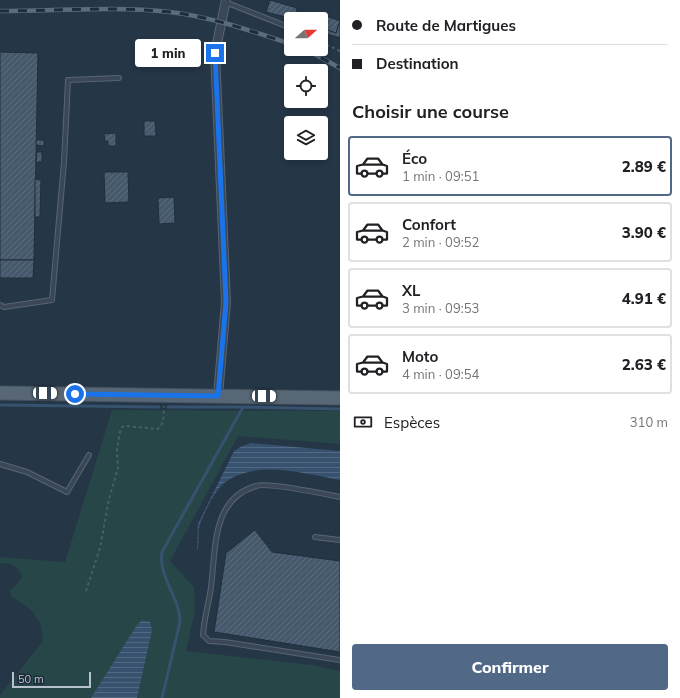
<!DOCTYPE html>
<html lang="fr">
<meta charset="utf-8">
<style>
body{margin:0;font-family:Mulish,sans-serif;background:#f6f6f6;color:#202124;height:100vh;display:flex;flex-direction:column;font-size:15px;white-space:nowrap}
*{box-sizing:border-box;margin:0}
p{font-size:13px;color:#757577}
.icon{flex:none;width:22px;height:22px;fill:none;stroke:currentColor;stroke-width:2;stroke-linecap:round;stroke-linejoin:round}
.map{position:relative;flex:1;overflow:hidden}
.sheet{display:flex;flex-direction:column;background:#fff;width:340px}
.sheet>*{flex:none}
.guide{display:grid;align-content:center;height:88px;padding:0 12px;background:#fff}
.needle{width:26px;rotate:69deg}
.controls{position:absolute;left:284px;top:12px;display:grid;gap:8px}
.controls a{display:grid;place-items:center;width:44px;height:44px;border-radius:4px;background:#fff;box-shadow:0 2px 6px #0003;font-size:20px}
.scale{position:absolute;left:12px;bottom:10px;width:79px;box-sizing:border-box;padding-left:4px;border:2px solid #b8c2cf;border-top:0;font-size:11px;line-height:14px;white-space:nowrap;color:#b8c2cf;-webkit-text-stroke:3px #1e2c3b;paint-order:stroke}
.end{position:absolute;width:18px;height:18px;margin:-9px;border:5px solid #1a73e8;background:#fff;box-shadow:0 0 0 2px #fff}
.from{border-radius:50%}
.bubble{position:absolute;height:28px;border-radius:4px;background:#fff;box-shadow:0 2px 6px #0003;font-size:13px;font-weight:800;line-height:28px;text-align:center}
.car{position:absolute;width:12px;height:24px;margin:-12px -6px;border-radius:5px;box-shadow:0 0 3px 1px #0007;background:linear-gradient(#fff 24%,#345 0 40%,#fff 0 76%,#345 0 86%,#fff 0)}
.guide b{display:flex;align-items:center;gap:14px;height:38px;font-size:15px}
.guide b+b{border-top:1px solid #e0e0e0}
.guide i{width:10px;height:10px;background:#202124}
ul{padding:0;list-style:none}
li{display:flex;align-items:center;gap:12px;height:60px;margin:0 8px 6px;padding:0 4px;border:2px solid #e0e0e0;border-radius:4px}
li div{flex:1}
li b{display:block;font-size:15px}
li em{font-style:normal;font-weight:800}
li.current{border-color:#516987}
li>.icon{width:36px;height:36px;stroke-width:1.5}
h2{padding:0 12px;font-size:18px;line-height:48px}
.pay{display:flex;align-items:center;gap:10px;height:44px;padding:0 12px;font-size:15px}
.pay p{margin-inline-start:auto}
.cta{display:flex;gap:8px;margin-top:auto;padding:8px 12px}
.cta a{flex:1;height:46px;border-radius:4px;background:#516987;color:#fff;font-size:16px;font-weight:800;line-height:46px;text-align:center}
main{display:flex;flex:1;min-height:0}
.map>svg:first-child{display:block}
.green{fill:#274647}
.water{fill:url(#water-rules)}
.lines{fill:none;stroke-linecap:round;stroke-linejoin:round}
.stream{stroke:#37526f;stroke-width:3}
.building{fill:url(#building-hatch);stroke:#202e3d}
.service-casing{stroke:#586573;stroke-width:6}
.minor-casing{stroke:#586573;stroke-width:10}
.primary-casing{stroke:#465362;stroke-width:15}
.path{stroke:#466363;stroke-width:2;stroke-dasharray:3 3;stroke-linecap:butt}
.service{stroke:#3a4756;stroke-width:4}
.minor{stroke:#3a4756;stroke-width:8}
.primary{stroke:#586776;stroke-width:13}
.rail-casing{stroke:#5b6c7d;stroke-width:4.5}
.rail{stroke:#1e2c3b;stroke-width:3;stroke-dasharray:9;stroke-linecap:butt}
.route{stroke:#1a73e8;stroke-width:5}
</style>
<main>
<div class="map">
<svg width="340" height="698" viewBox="0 0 340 698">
<defs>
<pattern id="water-rules" width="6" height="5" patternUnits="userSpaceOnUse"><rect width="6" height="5" fill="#37526f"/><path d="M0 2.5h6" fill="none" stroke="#526982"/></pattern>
<pattern id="building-hatch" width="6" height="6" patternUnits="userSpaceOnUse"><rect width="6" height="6" fill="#46586b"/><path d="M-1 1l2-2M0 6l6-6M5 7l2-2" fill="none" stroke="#5f6e7f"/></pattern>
</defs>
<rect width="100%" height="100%" fill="#253647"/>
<!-- green -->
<path class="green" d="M112 410 340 411V444L238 436 170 561 194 587 195 611 186 651 312 665 340 671V698H0V695L43 641 40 622 30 609 11 596 10 591 22 578C20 567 10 561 0 564V557L65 562Z"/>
<!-- water -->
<g class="water">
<path d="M251 443 340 451V480C303 474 256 458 223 484 213 493 205 512 200 524 197 533 200 543 197 551L198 524 234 451 242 446Z"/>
<polygon points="142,620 150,622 152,630 137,698 91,698 137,625"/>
</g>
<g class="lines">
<!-- stream -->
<g class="stream">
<polyline points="0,405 159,407"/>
<polyline points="168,407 243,407"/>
<path d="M162 698 180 622C180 597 158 577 162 552L243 407 340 409"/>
</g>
</g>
<!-- building -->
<g class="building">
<polygon points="270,0 297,8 294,19 266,12"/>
<polygon points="319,12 326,14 326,16 340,21 336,33 321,28 321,19 317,19"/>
<polygon points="340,21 340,38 321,32 321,28 336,33"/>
<polygon points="0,52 38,53 34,260 0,260"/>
<polygon points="144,121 155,121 156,136 144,136"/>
<polygon points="116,133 116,146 108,146 108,141 105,141 104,134"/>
<polygon points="36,140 44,140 44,146 36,145"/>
<polygon points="37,152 42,152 42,162 36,162"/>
<polygon points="104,172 128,172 129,202 105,203"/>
<polygon points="35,179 41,180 40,217 35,217"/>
<polygon points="174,197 175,223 159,224 158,198"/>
<polygon points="0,260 34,260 33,278 0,278"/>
<polygon points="255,530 272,552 340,561 340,652 214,632 226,553"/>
</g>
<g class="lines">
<defs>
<g id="service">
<polyline points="225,2 291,28"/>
<polyline points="0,305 4,307 52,300 64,162 68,80 119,78"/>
<polyline points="0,464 27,472 67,492 89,455"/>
<path d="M340 497C325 494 267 482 256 486 211 499 216 550 211 587 209 603 204 618 203 635L209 641 225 642 340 660"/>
<polyline points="315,537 340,540"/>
</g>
<polyline id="minor" points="218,396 226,302 215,53 226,0"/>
<polyline id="primary" points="0,393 340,398"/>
</defs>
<!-- service casing -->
<use href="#service" class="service-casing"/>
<!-- minor casing -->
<use href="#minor" class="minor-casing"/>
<!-- primary casing -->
<use href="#primary" class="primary-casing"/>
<!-- path -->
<g class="path">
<polyline points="321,42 340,51"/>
<path d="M86 591 100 548 109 499 118 468 117 449 120 432 122 427 126 426 157 429C165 425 163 415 164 406"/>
</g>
<!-- service -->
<use href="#service" class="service"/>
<!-- minor -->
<use href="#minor" class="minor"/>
<!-- primary -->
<use href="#primary" class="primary"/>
<defs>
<g id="rail">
<path d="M0 11C57 11 113 6 170 12 212 17 251 31 291 44"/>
<polyline points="305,49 340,68"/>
</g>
</defs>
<!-- rail casing -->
<use href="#rail" class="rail-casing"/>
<!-- rail -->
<use href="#rail" class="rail"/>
</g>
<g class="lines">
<!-- route -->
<polyline class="route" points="75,394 218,396 226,302 215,53"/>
</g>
</svg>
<div class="controls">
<a><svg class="needle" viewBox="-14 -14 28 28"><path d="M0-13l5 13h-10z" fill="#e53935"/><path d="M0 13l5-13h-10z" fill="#757577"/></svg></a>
<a><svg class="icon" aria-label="locate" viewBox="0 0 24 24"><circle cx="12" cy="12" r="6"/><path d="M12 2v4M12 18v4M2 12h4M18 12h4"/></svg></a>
<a><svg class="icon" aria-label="layers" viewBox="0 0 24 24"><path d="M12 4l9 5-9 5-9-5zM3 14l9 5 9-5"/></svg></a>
</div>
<div class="scale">50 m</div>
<i class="end from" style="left:75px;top:394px"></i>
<i class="end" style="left:215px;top:53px"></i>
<div class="bubble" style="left:135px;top:39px;width:66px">1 min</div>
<i class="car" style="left:45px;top:393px;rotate:91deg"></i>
<i class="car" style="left:264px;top:396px;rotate:91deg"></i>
</div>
<section class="sheet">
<div class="guide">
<b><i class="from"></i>Route de Martigues</b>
<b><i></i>Destination</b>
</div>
<h2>Choisir une course</h2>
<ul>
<li class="current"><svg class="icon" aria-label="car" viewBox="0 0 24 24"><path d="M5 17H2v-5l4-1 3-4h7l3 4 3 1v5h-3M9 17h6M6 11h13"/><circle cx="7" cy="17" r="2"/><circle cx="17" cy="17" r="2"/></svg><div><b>Éco</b><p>1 min · 09:51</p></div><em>2.89 €</em></li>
<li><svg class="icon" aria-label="car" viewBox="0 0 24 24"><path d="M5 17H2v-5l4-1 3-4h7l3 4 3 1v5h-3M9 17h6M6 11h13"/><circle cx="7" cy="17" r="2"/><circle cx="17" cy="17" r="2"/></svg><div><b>Confort</b><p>2 min · 09:52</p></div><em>3.90 €</em></li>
<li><svg class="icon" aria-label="car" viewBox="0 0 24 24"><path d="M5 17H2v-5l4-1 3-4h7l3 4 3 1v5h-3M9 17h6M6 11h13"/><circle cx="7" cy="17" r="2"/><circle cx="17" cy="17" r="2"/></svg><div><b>XL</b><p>3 min · 09:53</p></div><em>4.91 €</em></li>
<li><svg class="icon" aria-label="car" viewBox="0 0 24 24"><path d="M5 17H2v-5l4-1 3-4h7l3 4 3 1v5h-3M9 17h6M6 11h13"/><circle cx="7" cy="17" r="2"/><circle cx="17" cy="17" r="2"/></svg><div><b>Moto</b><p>4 min · 09:54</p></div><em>2.63 €</em></li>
</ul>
<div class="pay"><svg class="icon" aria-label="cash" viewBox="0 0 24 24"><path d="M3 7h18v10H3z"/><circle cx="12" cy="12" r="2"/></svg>Espèces<p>310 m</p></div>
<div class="cta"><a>Confirmer</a></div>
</section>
</main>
